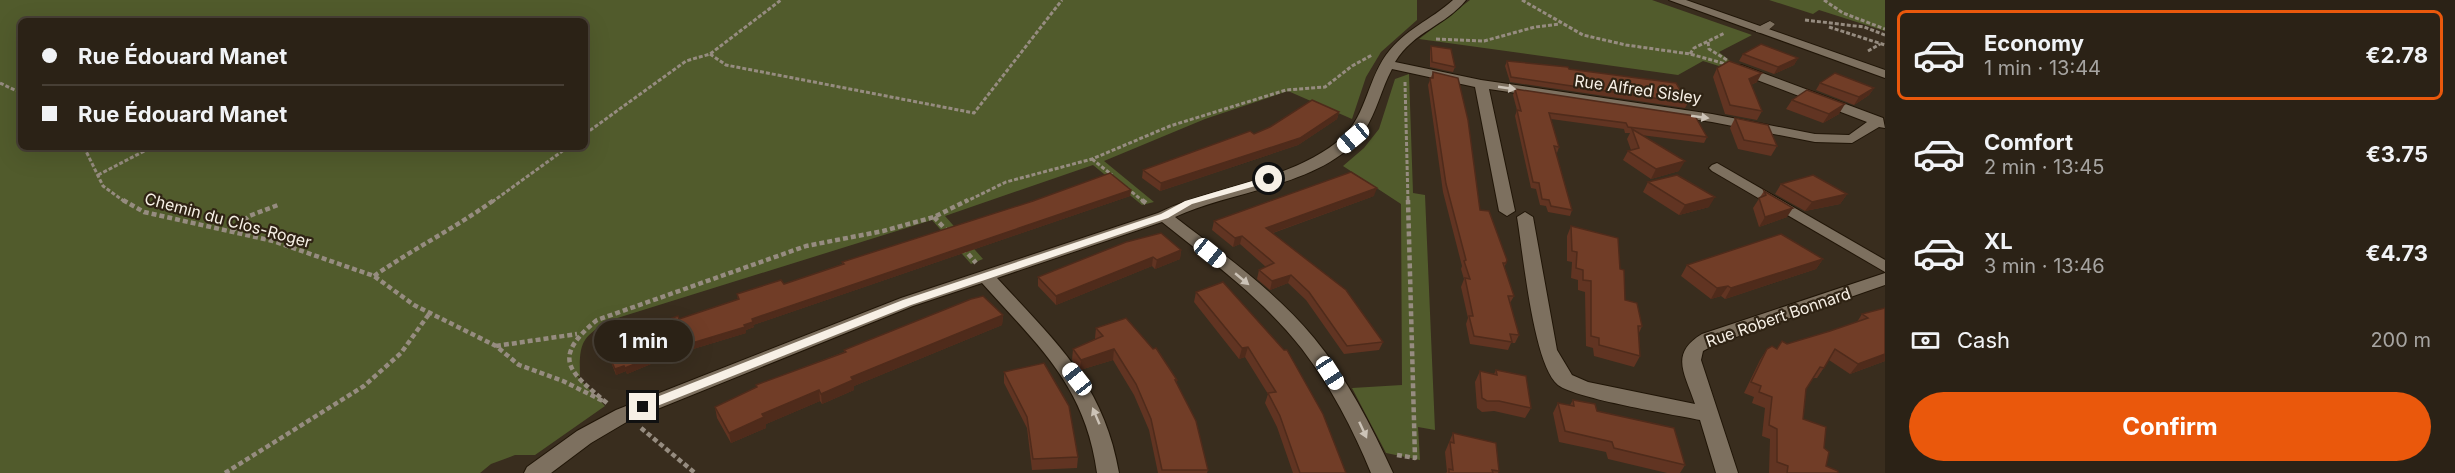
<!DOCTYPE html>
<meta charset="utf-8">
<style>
body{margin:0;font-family:Inter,sans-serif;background:#332a1f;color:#f1f3f6;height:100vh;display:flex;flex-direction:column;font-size:22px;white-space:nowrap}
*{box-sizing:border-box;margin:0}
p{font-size:20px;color:#a6a4a1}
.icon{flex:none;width:33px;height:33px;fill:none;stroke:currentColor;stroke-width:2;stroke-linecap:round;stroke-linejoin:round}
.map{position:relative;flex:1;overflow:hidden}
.sheet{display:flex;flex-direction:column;background:#2b2216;width:570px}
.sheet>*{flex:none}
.hud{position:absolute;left:18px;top:18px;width:570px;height:132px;border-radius:9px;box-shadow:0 6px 24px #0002,0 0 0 2px #473f35;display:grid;align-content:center;height:132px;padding:0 24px;background:#2b2216}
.end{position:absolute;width:27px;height:27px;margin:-14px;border:8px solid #f7f0e6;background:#111;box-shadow:0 0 0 3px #111}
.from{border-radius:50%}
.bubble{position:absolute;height:42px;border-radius:21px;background:#2b2216;box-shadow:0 6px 24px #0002,0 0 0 2px #473f35;font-size:20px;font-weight:700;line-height:42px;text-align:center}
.car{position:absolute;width:18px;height:36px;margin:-18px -9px;border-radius:8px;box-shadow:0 0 4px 2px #0007;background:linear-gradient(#fff 24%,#345 0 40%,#fff 0 76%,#345 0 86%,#fff 0)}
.hud b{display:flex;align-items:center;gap:21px;height:57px;font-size:22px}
.hud b+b{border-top:2px solid #473f35}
.hud i{width:15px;height:15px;background:#f1f3f6}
ul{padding:10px 0 0;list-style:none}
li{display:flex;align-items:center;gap:18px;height:90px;margin:0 12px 9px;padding:0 12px;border:3px solid transparent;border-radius:9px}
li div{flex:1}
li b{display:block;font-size:22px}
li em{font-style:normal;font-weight:700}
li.current{border-color:#ea580c}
li>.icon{width:54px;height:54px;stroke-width:1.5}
.pay{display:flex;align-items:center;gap:15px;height:66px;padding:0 24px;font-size:22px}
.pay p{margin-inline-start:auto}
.action{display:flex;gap:12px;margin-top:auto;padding:12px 24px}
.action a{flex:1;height:69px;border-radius:36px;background:#ea580c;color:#fff;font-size:24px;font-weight:700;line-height:69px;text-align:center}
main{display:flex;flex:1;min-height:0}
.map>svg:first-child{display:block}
.green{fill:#515b2c;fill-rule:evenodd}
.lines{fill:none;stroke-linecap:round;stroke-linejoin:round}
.service-casing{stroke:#201507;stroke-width:1}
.minor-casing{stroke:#201507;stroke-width:2}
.secondary-casing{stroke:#201507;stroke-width:2}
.path-far1{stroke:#968c80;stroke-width:3;stroke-dasharray:4 2;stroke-linecap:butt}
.path{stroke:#968c80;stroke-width:4.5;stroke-dasharray:5 3;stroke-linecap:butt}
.service{fill:#7d705f;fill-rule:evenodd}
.minor{fill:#7d705f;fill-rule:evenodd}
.secondary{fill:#7d705f;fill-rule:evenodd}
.wall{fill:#613422}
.shaded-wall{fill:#4f2b1b}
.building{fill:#713d27;stroke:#4f2b1b;stroke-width:1.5}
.oneway{fill:#ccc3b7}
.route{fill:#f7f0e6}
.labels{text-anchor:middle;stroke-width:4.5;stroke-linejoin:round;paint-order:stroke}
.street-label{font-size:16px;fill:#f7f0e6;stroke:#2f2314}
</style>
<main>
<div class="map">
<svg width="1885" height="473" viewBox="0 0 1885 473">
<rect width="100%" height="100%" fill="#392d1e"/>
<!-- green -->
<g class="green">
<path d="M0 0H1417V20L1381 52 1366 77 1352 119 1288 91 1205 119 1104 161 1154 202 1142 205 1093 165 945 216 983 259 971 264 932 220 611 320C581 337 579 343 580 377L576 375 605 406 535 455H515L491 464 480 473H0ZM21 21H585V147H21Z"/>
<polygon points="1470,0 1652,0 1752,35 1719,52 1730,61 1719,66 1703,61 1678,75 1419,39"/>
<polygon points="1769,0 1885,0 1885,31 1819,10 1813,14"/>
<polygon points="1409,74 1413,193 1425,195 1435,430 1418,427 1420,460 1386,453 1352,388 1402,385 1401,204 1343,166 1364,148 1379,129 1395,79"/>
</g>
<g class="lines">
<defs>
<path id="service" d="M1770 21 1775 24C1771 29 1763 34 1756 32V28Z"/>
<g id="minor">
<path d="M1453 0H1466C1445 26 1414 31 1395 62L1481 80 1712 114 1815 134 1849 135 1867 122 1736 72V66L1741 65 1883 118 1885 128 1879 127 1852 143 1815 142 1712 122 1489 89 1515 211 1507 216 1499 211 1475 87 1392 69C1381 89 1377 112 1364 131 1327 186 1231 190 1175 217 1223 254 1275 291 1314 338 1347 378 1371 425 1393 473H1371C1353 429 1331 387 1302 349 1263 299 1211 261 1162 222L997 278C1055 341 1104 384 1119 473H1097C1085 385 1038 346 982 283L913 306 630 420 591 443 551 473H524L527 467 577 431 616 410 901 298 1158 213C1216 185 1286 182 1337 142 1366 120 1366 83 1386 55 1406 28 1430 21 1453 0Z"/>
<polygon points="1717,163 1885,260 1885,272 1712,171 1709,168 1712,165"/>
<path d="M1525 212 1533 217 1557 350 1572 375 1588 382 1695 404C1685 373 1669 354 1702 334L1885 273V285L1716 344 1703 351 1701 360 1738 473H1716L1700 420C1671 414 1577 399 1558 385 1533 365 1523 251 1517 217Z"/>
</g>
<polygon id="secondary" points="1669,0 1686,0 1885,70 1885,78"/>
</defs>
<!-- service casing -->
<use href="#service" class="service-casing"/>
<!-- minor casing -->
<use href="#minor" class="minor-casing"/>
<!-- secondary casing -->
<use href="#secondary" class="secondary-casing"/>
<!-- path-far1 -->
<g class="path-far1">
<polyline points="1522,0 1583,35 1626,45 1690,54 1726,64"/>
<polyline points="1824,0 1843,13 1885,29"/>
<polyline points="1805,20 1864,27 1885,35"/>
<polyline points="1829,27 1885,45"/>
<polyline points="1436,39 1484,41 1535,27 1560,24"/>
<polyline points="1708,42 1709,49 1727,60"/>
<polyline points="1868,51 1880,44"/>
<polyline points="710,54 726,65 974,113 1062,0"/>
<polyline points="1690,54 1694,48 1725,33"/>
<polyline points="1405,82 1408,202"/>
<polyline points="0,83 21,93"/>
<polyline points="585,134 686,61 710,54 781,0"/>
<polyline points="84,147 103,186 125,202"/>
<polyline points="1092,159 1112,175"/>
<polyline points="98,175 152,147"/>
<polyline points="1127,188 1144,202"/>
<polyline points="492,202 568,147"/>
<polyline points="965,202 1006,182 1092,159 1170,126 1286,90 1325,87 1352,66 1372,55"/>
</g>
<!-- path -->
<g class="path">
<polyline points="123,200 144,212 273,241 374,276 414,305 496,346 519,365 563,381 603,401"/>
<polyline points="1142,200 1147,204"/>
<polyline points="934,217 948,232"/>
<polyline points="232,231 249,216 278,205"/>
<polyline points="963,248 976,263"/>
<path d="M374 276C413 249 455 228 494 200"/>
<polyline points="496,346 577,334"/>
<path d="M607 403C568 371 551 358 597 320L806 246 883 231 934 217 968 200"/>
<polyline points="641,428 695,473"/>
<polyline points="1397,455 1415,458 1408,200"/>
<polyline points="225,473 364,386 401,353 429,314"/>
</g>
<!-- service -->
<use href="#service" class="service"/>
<!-- minor -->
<use href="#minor" class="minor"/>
<!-- secondary -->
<use href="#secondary" class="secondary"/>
</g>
<!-- wall -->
<g class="wall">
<polygon points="1431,46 1455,67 1453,72 1430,67 1430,51"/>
<polygon points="1743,54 1798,58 1794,65 1774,74 1739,61"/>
<polygon points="1507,61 1569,69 1688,103 1685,108 1510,82 1505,66"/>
<polygon points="1717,68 1757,82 1751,85 1762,111 1757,120 1725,114 1713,77"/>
<polygon points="1433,72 1480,210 1506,263 1504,268 1514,296 1510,303 1519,335 1515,343 1511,343 1508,350 1470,344 1466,324 1468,318 1461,287 1464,279 1461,269 1462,266 1443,192 1428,85"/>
<polygon points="1820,83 1874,88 1869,95 1854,105 1816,90"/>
<polygon points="1515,89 1707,137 1704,143 1641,135 1679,171 1651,179 1623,160 1628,151 1631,150 1627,139 1630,133 1625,133 1624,129 1551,119 1559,147 1557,153 1556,152 1572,210 1570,216 1548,212 1546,206 1540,205 1536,189 1531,188 1515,116 1517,110 1513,95"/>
<polygon points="1792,100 1839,114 1823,123 1786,109"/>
<polygon points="1339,112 1337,119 1298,145 1160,191 1142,178 1143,170 1254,134"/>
<polygon points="1735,118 1777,146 1771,156 1738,149 1730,128"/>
<polygon points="1648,182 1709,207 1679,215 1643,192"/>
<polygon points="1781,184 1847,194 1840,204 1805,211 1775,194"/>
<polygon points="1131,190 1130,196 753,325 754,327 746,330 746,333 670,356 627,374 626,371 616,375 606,349 604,344 738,300 737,294 784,284 842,264 842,262"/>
<polygon points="1764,191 1787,217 1759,227 1753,208"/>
<polygon points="1374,196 1273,233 1383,342 1379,350 1344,354 1306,300 1288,283 1270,290 1257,279 1259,270 1266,267 1240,244 1233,247 1212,230 1214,221"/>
<polygon points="1571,226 1620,269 1625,300 1642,326 1639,333 1640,356 1634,367 1594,356 1593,348 1586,346 1585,292 1578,290 1578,280 1571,278 1572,262 1567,261 1567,236"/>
<polygon points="1181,250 1180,259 1155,269 1152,266 1056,305 1038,286 1038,277"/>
<polygon points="1823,259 1816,269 1725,299 1721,296 1711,299 1681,276 1687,265"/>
<polygon points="1223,282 1346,473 1293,473 1277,427 1265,403 1268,394 1245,357 1239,359 1194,302 1196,292"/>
<polygon points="1885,308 1885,361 1850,374 1829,360 1817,378 1813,378 1806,389 1803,419 1824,448 1826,466 1838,473 1769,473 1770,439 1762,436 1765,408 1752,403 1754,397 1744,393 1760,360 1767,349 1777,349 1787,344 1830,331 1857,322 1862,314"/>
<polygon points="1003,315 1002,325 854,386 854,390 822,404 820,401 766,424 766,428 731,443 717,418 715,407 756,387 756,385 844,352 844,350"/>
<polygon points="1096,328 1177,380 1176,383 1208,470 1207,473 1158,473 1149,430 1134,395 1113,360 1080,370 1072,360 1073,349 1095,339 1095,338"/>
<polygon points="1496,370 1531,408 1525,418 1494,411 1482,412 1477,408 1475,382 1480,371 1494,374"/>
<polygon points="1004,372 1078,457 1077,468 1032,470 1027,428 1004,383"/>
<polygon points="1573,400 1597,411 1685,465 1680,473 1667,473 1608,459 1606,452 1559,442 1553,413 1558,403 1570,405"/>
<polygon points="1453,433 1499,471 1498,473 1446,473 1447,472 1445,452"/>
</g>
<!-- shaded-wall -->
<g class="shaded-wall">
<polygon points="1798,58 1794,65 1774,74 1778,67"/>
<polygon points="1762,73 1757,82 1744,88 1749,79"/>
<polygon points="1874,88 1869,95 1854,105 1859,97"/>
<polygon points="1845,104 1839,114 1823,123 1829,114"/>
<polygon points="1339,112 1337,119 1298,145 1160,191 1161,183"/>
<polygon points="1685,161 1679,171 1651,179 1656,169"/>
<polygon points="1377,188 1374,196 1264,236 1266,228"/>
<polygon points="1131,190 1130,196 753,325 754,327 746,330 746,333 670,356 627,374 625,368 669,350 744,325 752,319"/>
<polygon points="1847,194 1840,204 1805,211 1812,202"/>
<polygon points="1715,197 1709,207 1679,215 1685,205"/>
<polygon points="1793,208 1787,217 1759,227 1765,217"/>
<polygon points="1242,236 1240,244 1233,247 1235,238"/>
<polygon points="1181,250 1180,259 1155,269 1157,260"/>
<polygon points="1153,257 1152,266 1056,305 1056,296"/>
<polygon points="1823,259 1816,269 1725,299 1731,288"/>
<polygon points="1291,275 1288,283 1270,290 1272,281"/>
<polygon points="1728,286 1721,296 1711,299 1717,288"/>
<polygon points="1003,315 1002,325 854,386 854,390 822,404 821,394 851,377"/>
<polygon points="1248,347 1245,357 1239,359 1242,348"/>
<polygon points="1114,349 1113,360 1080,370 1081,360"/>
<polygon points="1885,354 1885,361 1850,374 1858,364"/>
<polygon points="624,366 626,371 616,375 615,369"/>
<polygon points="819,390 820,401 766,424 766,428 731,443 729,433 762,414"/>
</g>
<!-- building -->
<g class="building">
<polygon points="1761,44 1798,58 1778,67 1743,54"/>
<polygon points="1431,46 1451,49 1455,67 1432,62"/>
<polygon points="1507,61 1568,67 1569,69 1676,83 1688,103 1511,77"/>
<polygon points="1729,61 1762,73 1749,79 1762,111 1730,105 1717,68"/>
<polygon points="1433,72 1458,78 1468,120 1480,210 1489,211 1507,260 1506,263 1503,263 1514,296 1508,296 1519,335 1510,334 1512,342 1474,336 1469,316 1473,316 1465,278 1470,279 1464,261 1466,260 1446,184 1430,78 1433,78"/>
<polygon points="1835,73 1874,88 1859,97 1820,83"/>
<polygon points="1515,89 1695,116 1707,137 1628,127 1626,123 1549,113 1559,147 1554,146 1572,210 1551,206 1549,200 1542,199 1539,183 1533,182 1517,110 1521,111"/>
<polygon points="1807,90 1845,104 1829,114 1792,100"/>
<polygon points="1312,100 1339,112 1300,138 1161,183 1143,170 1250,131 1254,134 1270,127"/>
<polygon points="1735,118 1768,125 1777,146 1744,140"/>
<polygon points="1632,129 1685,161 1656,169 1628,151 1639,148"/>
<polygon points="1351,172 1377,188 1266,228 1346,290 1383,342 1347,346 1309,292 1291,275 1272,281 1259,270 1274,263 1242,236 1235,238 1214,221"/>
<polygon points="1110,173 1131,190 752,319 753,322 744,325 745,327 669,350 625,368 624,366 615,369 604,344 678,316 679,319 739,299 737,294 781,280 784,284 844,264 842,262 1033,201"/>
<polygon points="1677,175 1715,197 1685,205 1648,182"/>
<polygon points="1813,175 1847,194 1812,202 1781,184"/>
<polygon points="1764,191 1793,208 1765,217 1759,198 1766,195"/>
<polygon points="1571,226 1618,238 1620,269 1624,270 1625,300 1637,303 1642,326 1638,326 1640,356 1599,345 1599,338 1591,336 1591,281 1583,280 1583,270 1576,268 1577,252 1572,251"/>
<polygon points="1161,233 1181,250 1157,260 1153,257 1056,296 1038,277 1126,242"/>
<polygon points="1781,234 1823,259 1731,288 1728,286 1717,288 1687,265"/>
<polygon points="1223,282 1284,350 1287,350 1323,414 1346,473 1300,473 1280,416 1268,393 1276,392 1248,347 1242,348 1196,292"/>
<polygon points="983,296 1003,315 851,377 853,380 821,394 819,390 762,414 764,417 729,433 715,407 757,387 756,385 846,352 844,350 971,299"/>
<polygon points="1885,308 1885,354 1858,364 1835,349 1824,368 1820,367 1806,389 1803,419 1826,427 1824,448 1829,452 1826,466 1838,471 1838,473 1787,473 1788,466 1777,462 1777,429 1769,425 1772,397 1759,392 1761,386 1751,382 1767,349 1772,346 1777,349 1782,341 1787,344 1830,331 1868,318 1862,314"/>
<polygon points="1126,318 1153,349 1156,348 1177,380 1175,380 1196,421 1208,470 1162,470 1151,419 1136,384 1114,349 1081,360 1073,349 1103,336 1096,328"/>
<polygon points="1044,363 1069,406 1078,457 1033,459 1027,417 1004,372"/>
<polygon points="1496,370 1526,376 1531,408 1499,401 1487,401 1482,398 1480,371 1497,375"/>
<polygon points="1573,400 1595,404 1597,411 1674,428 1685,465 1614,448 1612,442 1565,431 1558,403 1574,406"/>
<polygon points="1453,433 1496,443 1499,471 1492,470 1493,473 1449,473 1449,469 1453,470 1450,442 1454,443"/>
</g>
<!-- one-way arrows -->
<defs><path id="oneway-solid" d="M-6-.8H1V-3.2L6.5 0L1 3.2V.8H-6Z" transform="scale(1.5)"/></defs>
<g class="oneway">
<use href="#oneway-solid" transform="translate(1507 88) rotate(8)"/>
<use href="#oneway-solid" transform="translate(1700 117) rotate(8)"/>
<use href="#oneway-solid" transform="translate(1242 279) rotate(40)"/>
<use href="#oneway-solid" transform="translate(1096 416) rotate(-113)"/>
<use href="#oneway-solid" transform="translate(1363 430) rotate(65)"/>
</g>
<!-- route -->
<polygon class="route" points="1269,176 1273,177 1273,181 1192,204 1168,218 911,305 647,410 639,410 637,407 639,404 903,300 1161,214 1185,201"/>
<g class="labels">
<!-- street labels -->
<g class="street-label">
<text transform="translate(1638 89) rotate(8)" y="6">Rue Alfred Sisley</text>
<text transform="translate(228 220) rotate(15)" y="6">Chemin du Clos-Roger</text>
<text transform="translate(1778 317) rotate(-19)" y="6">Rue Robert Bonnard</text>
</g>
</g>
</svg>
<i class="end from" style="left:1269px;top:179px"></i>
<i class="end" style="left:643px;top:407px"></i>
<div class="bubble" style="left:594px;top:320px;width:99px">1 min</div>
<i class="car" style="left:1353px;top:138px;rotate:230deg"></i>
<i class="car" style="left:1210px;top:253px;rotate:129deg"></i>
<i class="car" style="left:1330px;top:373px;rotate:147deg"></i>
<i class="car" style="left:1077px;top:379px;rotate:322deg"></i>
<div class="hud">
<b><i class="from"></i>Rue Édouard Manet</b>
<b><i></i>Rue Édouard Manet</b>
</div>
</div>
<section class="sheet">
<ul>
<li class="current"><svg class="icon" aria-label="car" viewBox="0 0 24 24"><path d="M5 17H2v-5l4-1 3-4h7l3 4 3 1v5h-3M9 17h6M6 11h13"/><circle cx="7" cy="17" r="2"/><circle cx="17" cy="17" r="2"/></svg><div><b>Economy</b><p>1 min · 13:44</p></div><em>€2.78</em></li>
<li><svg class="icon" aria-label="car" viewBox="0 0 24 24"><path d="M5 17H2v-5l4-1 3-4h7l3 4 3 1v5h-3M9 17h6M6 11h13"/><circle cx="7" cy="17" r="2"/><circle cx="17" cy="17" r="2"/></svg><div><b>Comfort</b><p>2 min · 13:45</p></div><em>€3.75</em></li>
<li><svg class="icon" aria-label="car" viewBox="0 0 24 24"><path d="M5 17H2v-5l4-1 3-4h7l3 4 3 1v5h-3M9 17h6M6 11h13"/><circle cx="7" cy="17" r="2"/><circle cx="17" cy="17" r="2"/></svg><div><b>XL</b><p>3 min · 13:46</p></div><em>€4.73</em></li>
</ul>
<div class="pay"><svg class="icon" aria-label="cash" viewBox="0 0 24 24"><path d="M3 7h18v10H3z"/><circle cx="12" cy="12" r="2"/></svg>Cash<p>200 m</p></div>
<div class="action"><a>Confirm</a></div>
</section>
</main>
